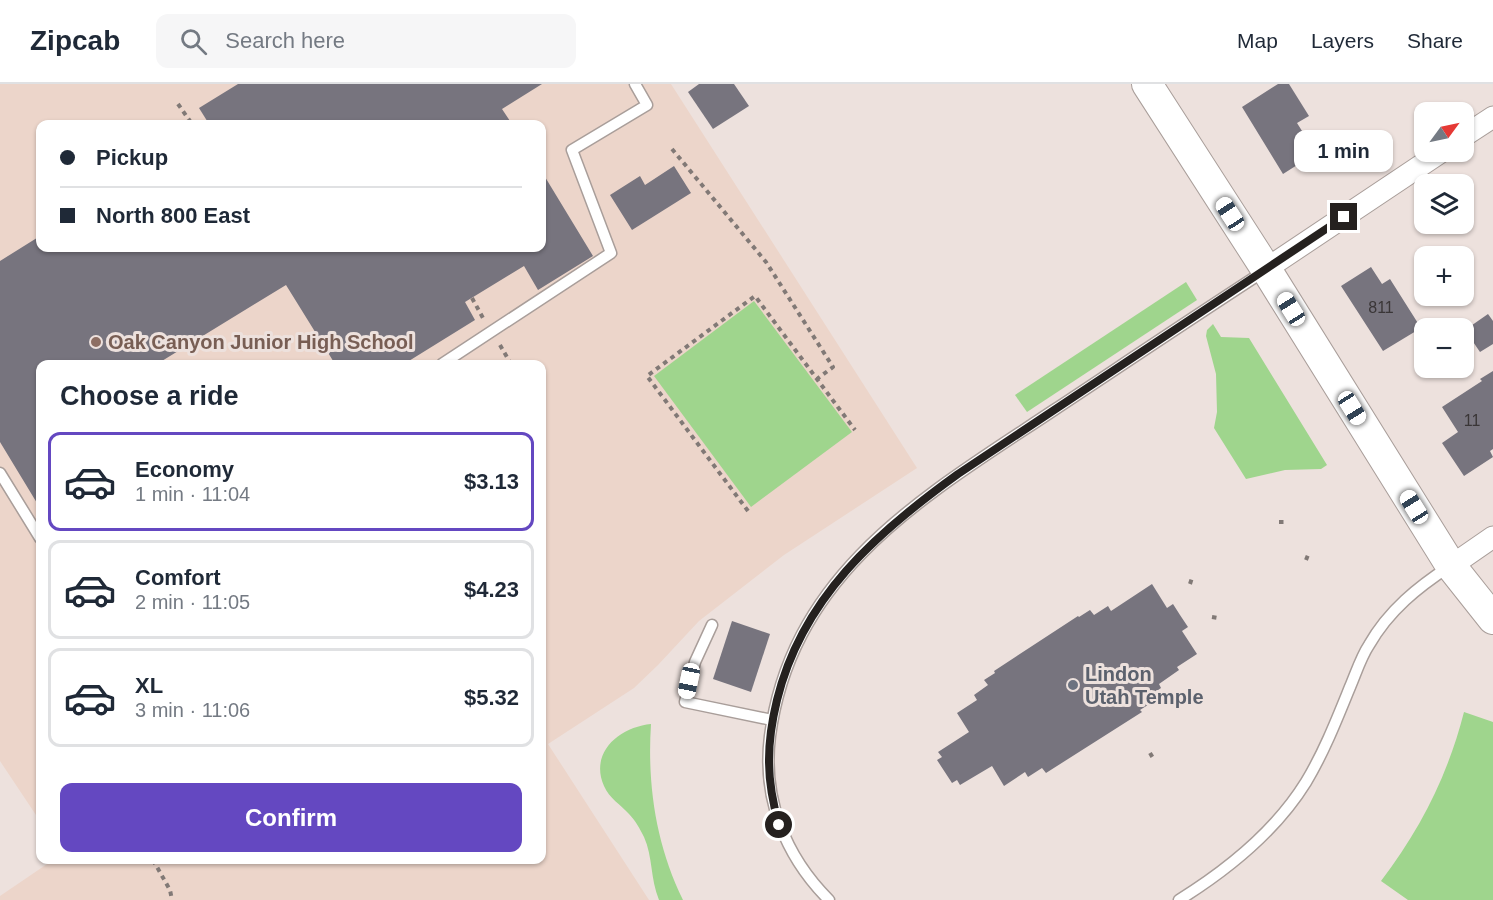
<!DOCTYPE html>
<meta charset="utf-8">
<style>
body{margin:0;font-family:Arial,sans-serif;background:#f6f6f7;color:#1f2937;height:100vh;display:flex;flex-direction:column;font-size:22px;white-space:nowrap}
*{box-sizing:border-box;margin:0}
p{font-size:20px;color:#747a83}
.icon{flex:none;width:33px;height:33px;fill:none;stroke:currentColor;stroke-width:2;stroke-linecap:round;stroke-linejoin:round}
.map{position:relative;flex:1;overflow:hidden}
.sheet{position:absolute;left:36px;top:276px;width:510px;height:504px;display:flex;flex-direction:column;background:#fff;border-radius:12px;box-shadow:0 2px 4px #0004}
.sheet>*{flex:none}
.guide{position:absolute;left:36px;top:36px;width:510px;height:132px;border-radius:12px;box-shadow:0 2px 4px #0004;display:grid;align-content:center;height:132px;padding:0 24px;background:#fff}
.needle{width:39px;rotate:57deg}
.controls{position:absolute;left:1414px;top:18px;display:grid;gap:12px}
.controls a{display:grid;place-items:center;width:60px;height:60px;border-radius:12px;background:#fff;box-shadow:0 2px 4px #0004;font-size:30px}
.end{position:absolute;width:27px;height:27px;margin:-14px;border:8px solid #25211f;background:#fff;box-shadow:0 0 0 3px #fff}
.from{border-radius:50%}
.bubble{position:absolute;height:42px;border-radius:12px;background:#fff;box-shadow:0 2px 4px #0004;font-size:20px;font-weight:600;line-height:42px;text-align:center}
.car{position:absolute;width:18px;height:36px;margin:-18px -9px;border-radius:8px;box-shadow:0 0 4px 2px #0007;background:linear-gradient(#fff 24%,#345 0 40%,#fff 0 76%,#345 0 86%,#fff 0)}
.guide b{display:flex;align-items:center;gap:21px;height:57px;font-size:22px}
.guide b+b{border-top:2px solid #e0e1e3}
.guide i{width:15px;height:15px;background:#1f2937}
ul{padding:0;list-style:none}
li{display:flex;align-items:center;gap:18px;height:99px;margin:0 12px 9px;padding:0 12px;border:3px solid #e0e1e3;border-radius:12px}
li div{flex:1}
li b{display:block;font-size:22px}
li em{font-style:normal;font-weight:600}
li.active{border-color:#6448c1}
li>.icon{width:54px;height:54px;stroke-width:1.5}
h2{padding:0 24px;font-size:27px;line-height:72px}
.primary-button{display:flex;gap:12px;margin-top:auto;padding:12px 24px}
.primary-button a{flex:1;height:69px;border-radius:12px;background:#6448c1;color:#fff;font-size:24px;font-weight:600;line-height:69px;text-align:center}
header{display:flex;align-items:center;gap:36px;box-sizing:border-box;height:84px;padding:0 30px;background:#fff;border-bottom:2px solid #e0e1e3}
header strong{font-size:28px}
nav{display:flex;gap:33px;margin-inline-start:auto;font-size:21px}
.search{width:420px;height:54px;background:#f6f6f7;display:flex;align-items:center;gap:15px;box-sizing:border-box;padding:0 21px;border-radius:12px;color:#747a83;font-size:22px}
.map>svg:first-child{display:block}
.education{fill:#ecd5ca;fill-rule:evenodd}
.green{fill:#9fd58d}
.building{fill:#77747e}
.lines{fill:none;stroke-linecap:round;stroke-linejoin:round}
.lane-casing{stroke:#a99e9a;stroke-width:13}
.street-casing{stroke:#a99e9a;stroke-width:23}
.secondary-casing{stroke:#a99e9a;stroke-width:32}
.path{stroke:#817976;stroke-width:4;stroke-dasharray:4.5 4.5;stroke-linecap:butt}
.lane{stroke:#fff;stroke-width:10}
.street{stroke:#fff;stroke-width:21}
.secondary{stroke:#fff;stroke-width:30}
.route{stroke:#25211f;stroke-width:8}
.education-dot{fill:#8d6e63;stroke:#ede1dd;stroke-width:2}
.worship-dot{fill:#6b7280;stroke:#ede1dd;stroke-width:2}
.labels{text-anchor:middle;stroke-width:6;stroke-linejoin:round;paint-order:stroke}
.number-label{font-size:16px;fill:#3a3637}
.education-label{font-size:20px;font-weight:bold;fill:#785e54;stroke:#ede1dd;text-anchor:start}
.worship-label{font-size:20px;font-weight:bold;fill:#5b616d;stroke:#ede1dd;text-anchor:start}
</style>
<header>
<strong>Zipcab</strong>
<div class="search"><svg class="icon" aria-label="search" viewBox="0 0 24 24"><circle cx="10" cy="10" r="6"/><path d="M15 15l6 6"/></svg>Search here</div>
<nav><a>Map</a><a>Layers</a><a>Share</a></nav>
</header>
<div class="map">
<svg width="1493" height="816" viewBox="0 0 1493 816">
<rect width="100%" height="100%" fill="#ede1dd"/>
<!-- education -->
<path class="education" d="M0 0H671L917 384 784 471 699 537 658 581 634 604 548 660 649 816H0V812L53 776H542V280H40V737L0 677ZM40 40H542V164H40Z"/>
<!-- green -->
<g class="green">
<polygon points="1186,198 1197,216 1027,328 1015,311"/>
<polygon points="754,217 852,348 751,423 654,292"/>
<polygon points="1213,240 1221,253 1249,254 1327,381 1321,385 1285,386 1246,395 1214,344 1217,328 1216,290 1206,252 1207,246"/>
<path d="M1464 628 1493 638V816H1408L1381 797C1420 746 1448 691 1464 628Z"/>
<path d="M651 640C647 701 656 761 683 816H659C650 794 653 773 644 753 640 745 635 736 629 730 621 721 609 714 604 702 589 668 620 643 651 640Z"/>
</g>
<!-- building -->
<g class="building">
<polygon points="238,0 542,0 502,25 512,40 209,40 199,24"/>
<polygon points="699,0 734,0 749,22 713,45 688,8"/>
<polygon points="1278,0 1289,0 1309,32 1297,39 1316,69 1283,90 1242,23"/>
<polygon points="674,82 691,109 632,146 610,111 640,92 645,101"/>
<polygon points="542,88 593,172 538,206 524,182 465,218 475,236 404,280 335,280 286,201 157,280 40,280 40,424 0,358 0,177 40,152 40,164 542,164"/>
<polygon points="1371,183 1382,200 1390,195 1421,244 1383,267 1341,202"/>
<polygon points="1488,230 1493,237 1493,260 1480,268 1465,246"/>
<polygon points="1493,287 1493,365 1490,367 1493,373 1464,392 1442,359 1458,348 1442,323 1482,297 1480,295"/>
<polygon points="1152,500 1167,524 1173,520 1180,531 1188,543 1182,547 1197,570 1177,583 1179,586 1159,600 1161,604 1148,613 1151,619 1140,626 1142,628 1046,689 1042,684 1028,693 1025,688 1004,702 992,682 960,701 957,696 952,699 937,676 942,673 938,668 969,648 957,629 977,616 974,611 988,601 984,596 995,589 994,587 1078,532 1079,533 1090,526 1094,531 1108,522 1111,527"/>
<polygon points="732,537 770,550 751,608 713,595"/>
</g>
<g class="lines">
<defs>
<g id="lane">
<polyline points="442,280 611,169 572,66 647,21 635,0"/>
<polyline points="0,389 40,454"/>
<polyline points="712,541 695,578 685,618 772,636"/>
<path d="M829 816C785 772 762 714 770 652 792 486 928 410 1054 326 1125 279 1195 232 1266 186"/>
<path d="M1179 816C1229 785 1275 748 1306 698 1324 668 1337 635 1350 603 1356 589 1361 573 1369 561 1389 526 1418 503 1450 482"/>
</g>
<g id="street">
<polyline points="1464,52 1493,33"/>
<polyline points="1266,185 1441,68"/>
<polyline points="1451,482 1493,453"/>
</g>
<polyline id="secondary" points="1147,0 1266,185 1451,482 1493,535"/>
</defs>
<!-- lane casing -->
<use href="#lane" class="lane-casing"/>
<!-- street casing -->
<use href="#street" class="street-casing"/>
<!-- secondary casing -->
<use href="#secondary" class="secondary-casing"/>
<!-- path -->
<g class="path">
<polyline points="178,20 192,40"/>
<polyline points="672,65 766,178 833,283 817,295"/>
<polyline points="472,214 483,234"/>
<polyline points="500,261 511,280"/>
<polyline points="748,427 647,292 755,212 855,346"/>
<polyline points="1279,438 1285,438"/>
<polyline points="1306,476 1308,471"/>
<polyline points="1190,500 1192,494"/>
<polyline points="1212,533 1218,534"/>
<polyline points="1150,669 1153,674"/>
<polyline points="153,776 170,806 172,816"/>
</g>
<!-- lane -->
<use href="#lane" class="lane"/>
<!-- street -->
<use href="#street" class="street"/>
<!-- secondary -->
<use href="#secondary" class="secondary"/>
</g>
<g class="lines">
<!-- route -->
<path class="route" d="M779 741C766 696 766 661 777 616 802 514 876 449 958 390L1344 133"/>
</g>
<!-- markers -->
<circle class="education-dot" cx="96" cy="258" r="6"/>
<circle class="worship-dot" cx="1073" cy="601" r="6"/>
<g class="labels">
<!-- number labels -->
<g class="number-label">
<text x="1381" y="229">811</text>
<text x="1472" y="342">11</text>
</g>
<!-- education labels -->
<g class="education-label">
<text x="108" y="265">Oak Canyon Junior High School</text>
</g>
<!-- worship labels -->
<g class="worship-label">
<text x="1085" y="597">Lindon<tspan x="1085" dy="23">Utah Temple</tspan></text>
</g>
</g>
</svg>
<div class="controls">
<a><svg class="needle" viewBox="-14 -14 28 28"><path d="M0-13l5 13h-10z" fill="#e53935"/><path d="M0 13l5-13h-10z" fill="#747a83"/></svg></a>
<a><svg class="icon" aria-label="layers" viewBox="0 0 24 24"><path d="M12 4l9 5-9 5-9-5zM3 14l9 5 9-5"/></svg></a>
<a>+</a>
<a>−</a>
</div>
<i class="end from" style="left:779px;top:741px"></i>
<i class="end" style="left:1344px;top:133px"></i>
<div class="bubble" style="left:1294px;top:46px;width:99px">1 min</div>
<i class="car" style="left:1230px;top:130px;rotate:327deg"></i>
<i class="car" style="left:1291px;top:225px;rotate:328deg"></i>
<i class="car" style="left:1352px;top:324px;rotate:148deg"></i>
<i class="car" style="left:1414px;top:423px;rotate:328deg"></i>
<i class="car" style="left:689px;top:597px;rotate:192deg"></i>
<div class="guide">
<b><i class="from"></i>Pickup</b>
<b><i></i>North 800 East</b>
</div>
<section class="sheet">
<h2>Choose a ride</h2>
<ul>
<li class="active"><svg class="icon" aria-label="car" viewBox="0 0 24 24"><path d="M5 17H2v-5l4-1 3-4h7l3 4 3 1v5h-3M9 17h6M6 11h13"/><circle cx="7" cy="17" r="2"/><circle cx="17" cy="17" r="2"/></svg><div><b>Economy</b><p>1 min · 11:04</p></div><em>$3.13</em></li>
<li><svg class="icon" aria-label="car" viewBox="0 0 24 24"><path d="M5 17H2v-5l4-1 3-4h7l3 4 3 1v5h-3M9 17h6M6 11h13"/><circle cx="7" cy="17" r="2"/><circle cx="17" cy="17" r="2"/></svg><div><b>Comfort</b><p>2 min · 11:05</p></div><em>$4.23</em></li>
<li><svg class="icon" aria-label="car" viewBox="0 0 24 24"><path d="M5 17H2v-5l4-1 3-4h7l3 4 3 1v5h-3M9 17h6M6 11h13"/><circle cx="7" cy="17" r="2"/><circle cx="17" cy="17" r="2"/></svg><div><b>XL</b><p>3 min · 11:06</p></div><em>$5.32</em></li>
</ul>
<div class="primary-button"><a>Confirm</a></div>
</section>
</div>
